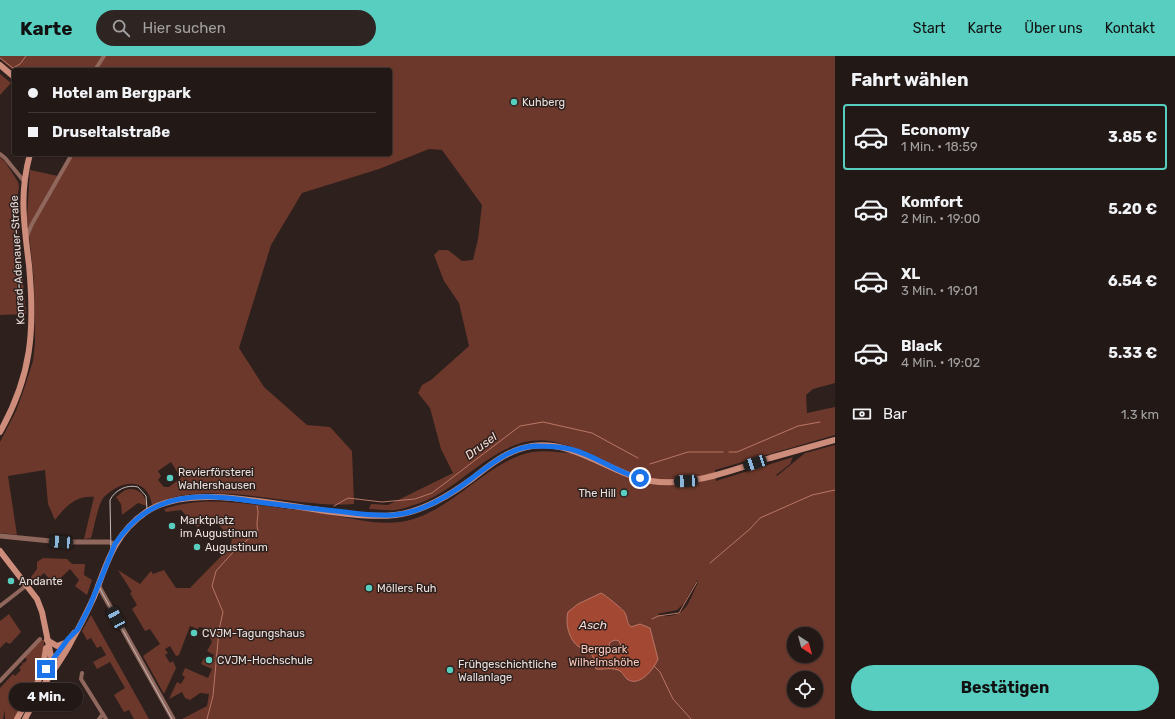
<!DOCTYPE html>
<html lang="de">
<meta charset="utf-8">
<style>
body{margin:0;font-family:Rubik,sans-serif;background:#2e2523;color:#f1f3f6;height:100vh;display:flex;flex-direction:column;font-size:15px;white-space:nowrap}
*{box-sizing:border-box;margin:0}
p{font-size:13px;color:#a2a0a1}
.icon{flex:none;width:22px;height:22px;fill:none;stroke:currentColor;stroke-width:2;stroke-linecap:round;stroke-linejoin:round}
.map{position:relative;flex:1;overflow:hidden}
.sheet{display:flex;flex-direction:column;background:#221816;width:340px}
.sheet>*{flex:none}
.banner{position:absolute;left:12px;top:12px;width:380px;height:88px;border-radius:4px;box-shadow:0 1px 3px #0004,0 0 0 1px #3f3735;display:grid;align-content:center;height:88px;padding:0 16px;background:#221816}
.needle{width:26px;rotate:144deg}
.controls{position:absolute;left:787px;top:571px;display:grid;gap:8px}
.controls a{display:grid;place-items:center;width:36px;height:36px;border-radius:50%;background:#221816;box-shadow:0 1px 3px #0004,0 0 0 1px #3f3735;font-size:20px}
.end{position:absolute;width:18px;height:18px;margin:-9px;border:5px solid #1a73e8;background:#fff;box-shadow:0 0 0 2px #fff}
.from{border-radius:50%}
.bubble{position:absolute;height:28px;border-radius:14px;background:#221816;box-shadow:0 1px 3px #0004,0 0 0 1px #3f3735;font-size:13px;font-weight:700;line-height:28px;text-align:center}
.car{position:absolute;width:12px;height:24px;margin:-12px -6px;border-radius:5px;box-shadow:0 0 3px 1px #0007;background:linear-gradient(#222 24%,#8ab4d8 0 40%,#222 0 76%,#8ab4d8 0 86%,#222 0)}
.banner b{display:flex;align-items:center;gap:14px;height:38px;font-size:15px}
.banner b+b{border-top:1px solid #3f3735}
.banner i{width:10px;height:10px;background:#f1f3f6}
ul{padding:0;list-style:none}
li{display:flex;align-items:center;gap:12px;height:66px;margin:0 8px 6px;padding:0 8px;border:2px solid transparent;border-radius:4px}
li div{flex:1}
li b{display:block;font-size:15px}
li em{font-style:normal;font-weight:700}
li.active{border-color:#58cec0}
li>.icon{width:36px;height:36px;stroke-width:1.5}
h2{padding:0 16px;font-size:18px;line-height:48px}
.pay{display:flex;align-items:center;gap:10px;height:44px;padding:0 16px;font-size:15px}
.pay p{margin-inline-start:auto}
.action{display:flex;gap:8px;margin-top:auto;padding:8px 16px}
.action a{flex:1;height:46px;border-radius:24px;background:#58cec0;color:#111;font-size:16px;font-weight:700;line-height:46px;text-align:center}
header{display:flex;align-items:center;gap:24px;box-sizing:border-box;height:56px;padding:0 20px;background:#58cec0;color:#111}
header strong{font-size:19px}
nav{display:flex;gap:22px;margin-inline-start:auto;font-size:14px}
.search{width:280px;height:36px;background:#2e2523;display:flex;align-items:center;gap:10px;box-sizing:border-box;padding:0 14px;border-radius:22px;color:#a2a0a1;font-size:15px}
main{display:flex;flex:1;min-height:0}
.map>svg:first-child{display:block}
.green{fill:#6c382b;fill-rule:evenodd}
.water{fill:#a34832;stroke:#b97666;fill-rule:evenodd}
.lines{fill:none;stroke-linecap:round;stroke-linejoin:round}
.stream{stroke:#b97666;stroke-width:1}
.minor{stroke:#90675c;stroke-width:4}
.tertiary{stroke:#90675c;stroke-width:5}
.secondary{stroke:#ce8c7b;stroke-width:6}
.tram{stroke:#c5bab7;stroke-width:1}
.route{stroke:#1a73e8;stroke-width:5}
.poi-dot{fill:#58cec0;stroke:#2e201d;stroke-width:1.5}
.labels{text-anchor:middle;stroke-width:3;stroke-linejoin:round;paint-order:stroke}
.poi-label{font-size:11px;fill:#ebe1de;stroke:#2e201d;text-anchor:start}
.street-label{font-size:11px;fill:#ebe1de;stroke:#2e201d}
.park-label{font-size:11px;fill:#fbc7ba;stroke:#2e201d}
.water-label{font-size:12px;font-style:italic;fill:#f7ddd6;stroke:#2e201d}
</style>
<header>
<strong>Karte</strong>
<div class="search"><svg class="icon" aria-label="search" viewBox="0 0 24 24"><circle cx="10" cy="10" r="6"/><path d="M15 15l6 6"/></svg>Hier suchen</div>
<nav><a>Start</a><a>Karte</a><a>Über uns</a><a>Kontakt</a></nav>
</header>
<main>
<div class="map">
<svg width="835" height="663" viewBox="0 0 835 663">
<rect width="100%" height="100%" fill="#2e201d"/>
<!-- green -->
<g class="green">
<path d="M0 0H835V327L813 333 806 339 807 357 835 351V379L715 414 716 425 793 401 790 408 776 419 777 420 805 397 835 389V663H182L207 650 209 638 200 637 190 644 185 642 182 636 169 643 177 626 181 628 185 621 182 619 185 612 208 622 212 613 201 608 204 602 211 606 214 599 207 595 212 586 206 572 199 571 198 573 190 570 179 599 176 600 170 590 165 593 168 597 165 599 170 607 173 605 176 612 164 638 143 600 160 588 150 573 145 575 132 553 137 549 130 537 132 536 118 514 140 528 151 515 153 518 164 514 176 532H190L229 492 232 484 214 463 197 471 181 454 166 456 164 453C201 440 237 447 275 451 292 454 311 455 329 458 354 463 381 470 406 465 455 454 489 403 533 396 545 394 558 396 569 397L571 390C564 389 557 386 550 385 507 379 475 416 442 436 430 444 411 451 396 454 388 455 378 453 369 453L371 448 388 449 453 417 441 393 430 352 418 337 422 329 431 324 469 290 459 247 444 225 434 199 439 194H448L462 205 473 204 478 183 482 149 442 94 429 93 379 113 302 137 271 189 239 292 264 331 307 369 330 371 352 395 354 448C293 453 208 421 152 449 147 420 121 424 104 441 98 447 94 473 91 482L84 483 94 441C76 439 65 451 55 464L48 448 45 414 8 420 17 479 0 477V386L16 355 24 333 33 305 35 287 34 224 27 161 30 114 58 120 70 98H390V14H55L49 12 14 15 0 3ZM171 406 181 422 169 431H164L158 424 161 420 158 415ZM697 524 698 527C694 534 690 546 685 552 680 559 666 563 657 558L677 554 684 547ZM794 578H816V600H794ZM794 622H816V644H794Z"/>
<polygon points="0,18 11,27 0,39"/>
<polygon points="0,101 6,107 18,126 19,131 16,149 26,258 0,259"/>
<path d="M130 433C140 433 146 440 147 450L138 447 122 459 121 448 116 441 125 434Z"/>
<polygon points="43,502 67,503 72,508 85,508 84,519 92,524 87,539 75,530 79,524 70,513 54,528 44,517 34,526 31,521 37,513 37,506"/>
<polygon points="9,558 21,576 10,588 6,586 0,592 0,565"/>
<polygon points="91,559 149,663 134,663 129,654 124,656 114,639 125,632 110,606 97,613 93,606 106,599 101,590 97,592 91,582 87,584 82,575"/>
<path d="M41 584H44C45 613 27 639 14 663H5V654L3 663H0V632L13 618 15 620 21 614 19 612 23 608 21 606 24 607 27 604 25 601 27 599Z"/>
</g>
<!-- water -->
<path class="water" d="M601 537C604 538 624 554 625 557 628 563 626 566 631 571L640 568 650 572 658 603C654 613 639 632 627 623 623 619 623 616 618 614 609 611 604 614 596 613L594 603 589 594C572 594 564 571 568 556L578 548ZM616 584 619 585 621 590 618 595 614 596 610 592 609 588 612 585Z"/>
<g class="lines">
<!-- stream -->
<g class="stream">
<polyline points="0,2 13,12 20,8 26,0"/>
<polyline points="729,396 737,396 798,370 820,366"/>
<polyline points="650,408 688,396 723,396"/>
<polyline points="334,450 348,442 382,446 415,443 432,437 520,370 543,366 592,377 638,402"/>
<polyline points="710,507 750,473 760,462 812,439 835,434"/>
<polyline points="652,563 658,560 679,557 697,526"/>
<polyline points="654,610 660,616 673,643 691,663"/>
<path d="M207 663 213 640 219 574 223 556 212 530 216 515 235 494 258 475C255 464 260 460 257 450"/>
</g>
<!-- minor -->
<g class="minor">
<polyline points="95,14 104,0"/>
<polyline points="0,98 5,102 23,124"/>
<polyline points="26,182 32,168 72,98"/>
<polyline points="0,550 27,529"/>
<polyline points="82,617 81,623 106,663"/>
<polyline points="0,625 40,583"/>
<polyline points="99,663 103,658"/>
</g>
<!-- tertiary -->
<g class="tertiary">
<polyline points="0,480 61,486 109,486 115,488"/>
<polyline points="98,529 173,663"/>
</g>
<!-- secondary -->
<g class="secondary">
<polyline points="0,9 14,21"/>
<path d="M0 376C32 319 35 274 29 209 24 168 19 138 30 98"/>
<polyline points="0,495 37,543 42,556 52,605 50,617"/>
<polyline points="47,584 57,590 65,587"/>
<polyline points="42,618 46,592"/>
<polyline points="17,663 42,618 74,577"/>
<path d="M25 663C32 649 40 634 49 621 57 609 66 597 72 584 80 570 87 556 94 541 107 507 114 478 146 456 203 417 326 467 395 459 422 456 447 441 469 425 489 410 506 394 532 390 576 384 610 418 651 425 691 431 733 414 770 402 791 396 813 390 835 384"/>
</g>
<!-- tram -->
<path class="tram" d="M111 498 110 444C115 434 127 428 138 431L146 440 147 453 119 484 100 521 99 531 172 663"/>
</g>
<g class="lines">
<!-- route -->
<path class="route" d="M46 613 68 583 78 573 89 552 115 488C127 471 140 457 160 449 190 436 226 441 258 446 287 450 316 453 345 456 360 458 377 460 393 459 422 457 449 440 471 423 490 409 509 392 534 390 546 390 559 390 570 393 595 399 615 416 640 422"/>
</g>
<!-- markers -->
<g class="poi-dot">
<circle cx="514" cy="46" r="4"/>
<circle cx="170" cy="422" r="4"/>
<circle cx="624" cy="437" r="4"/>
<circle cx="172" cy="470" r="4"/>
<circle cx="197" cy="491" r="4"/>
<circle cx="11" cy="525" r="4"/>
<circle cx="369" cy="532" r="4"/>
<circle cx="194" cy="577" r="4"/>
<circle cx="209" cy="604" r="4"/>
<circle cx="450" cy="614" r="4"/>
</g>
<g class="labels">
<!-- poi labels -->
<g class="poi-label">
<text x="522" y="50">Kuhberg</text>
<text x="178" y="420">Revierförsterei<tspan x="178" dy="13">Wahlershausen</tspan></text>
<text x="616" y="441" text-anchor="end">The Hill</text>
<text x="180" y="468">Marktplatz<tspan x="180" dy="13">im Augustinum</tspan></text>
<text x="205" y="495">Augustinum</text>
<text x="19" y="529">Andante</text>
<text x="377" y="536">Möllers Ruh</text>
<text x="202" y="581">CVJM-Tagungshaus</text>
<text x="217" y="608">CVJM-Hochschule</text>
<text x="458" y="612">Frühgeschichtliche<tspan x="458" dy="13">Wallanlage</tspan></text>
</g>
<!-- street labels -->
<g class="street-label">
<text transform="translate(17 204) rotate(-93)" y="4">Konrad-Adenauer-Straße</text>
</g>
<!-- park labels -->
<g class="park-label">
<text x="604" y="597">Bergpark<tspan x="604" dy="13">Wilhelmshöhe</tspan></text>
</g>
<!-- water labels -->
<g class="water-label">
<text transform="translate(481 390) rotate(-37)" y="4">Drusel</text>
<text x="593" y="573">Asch</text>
</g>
</g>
</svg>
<div class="controls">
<a><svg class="needle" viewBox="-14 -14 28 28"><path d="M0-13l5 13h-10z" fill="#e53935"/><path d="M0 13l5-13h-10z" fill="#a2a0a1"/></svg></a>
<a><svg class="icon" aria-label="locate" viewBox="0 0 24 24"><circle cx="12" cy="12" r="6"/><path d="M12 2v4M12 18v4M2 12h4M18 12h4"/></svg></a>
</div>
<i class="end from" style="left:640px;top:422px"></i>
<i class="end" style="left:46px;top:613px"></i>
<div class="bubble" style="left:9px;top:627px;width:74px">4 Min.</div>
<i class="car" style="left:755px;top:407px;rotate:252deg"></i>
<i class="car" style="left:686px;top:425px;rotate:267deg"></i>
<i class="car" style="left:61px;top:486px;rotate:274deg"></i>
<i class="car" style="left:116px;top:562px;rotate:331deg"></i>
<div class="banner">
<b><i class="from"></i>Hotel am Bergpark</b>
<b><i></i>Druseltalstraße</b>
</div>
</div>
<section class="sheet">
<h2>Fahrt wählen</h2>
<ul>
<li class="active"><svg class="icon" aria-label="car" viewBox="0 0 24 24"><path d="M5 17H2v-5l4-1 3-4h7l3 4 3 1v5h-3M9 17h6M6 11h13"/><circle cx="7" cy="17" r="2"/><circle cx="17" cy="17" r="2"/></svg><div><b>Economy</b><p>1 Min. · 18:59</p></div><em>3.85 €</em></li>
<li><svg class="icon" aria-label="car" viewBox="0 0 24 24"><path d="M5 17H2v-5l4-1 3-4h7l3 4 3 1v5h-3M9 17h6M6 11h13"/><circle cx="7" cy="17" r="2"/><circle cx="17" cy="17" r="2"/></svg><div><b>Komfort</b><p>2 Min. · 19:00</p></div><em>5.20 €</em></li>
<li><svg class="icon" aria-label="car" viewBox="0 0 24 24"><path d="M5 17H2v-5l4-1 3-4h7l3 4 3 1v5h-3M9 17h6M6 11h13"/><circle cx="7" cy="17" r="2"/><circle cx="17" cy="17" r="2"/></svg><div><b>XL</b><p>3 Min. · 19:01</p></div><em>6.54 €</em></li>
<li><svg class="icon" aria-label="car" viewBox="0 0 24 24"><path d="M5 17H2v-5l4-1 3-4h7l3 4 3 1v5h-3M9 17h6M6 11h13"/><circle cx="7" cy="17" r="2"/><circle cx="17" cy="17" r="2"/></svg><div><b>Black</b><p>4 Min. · 19:02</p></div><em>5.33 €</em></li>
</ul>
<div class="pay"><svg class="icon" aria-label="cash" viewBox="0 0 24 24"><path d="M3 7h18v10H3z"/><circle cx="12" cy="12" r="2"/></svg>Bar<p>1.3 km</p></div>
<div class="action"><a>Bestätigen</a></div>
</section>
</main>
